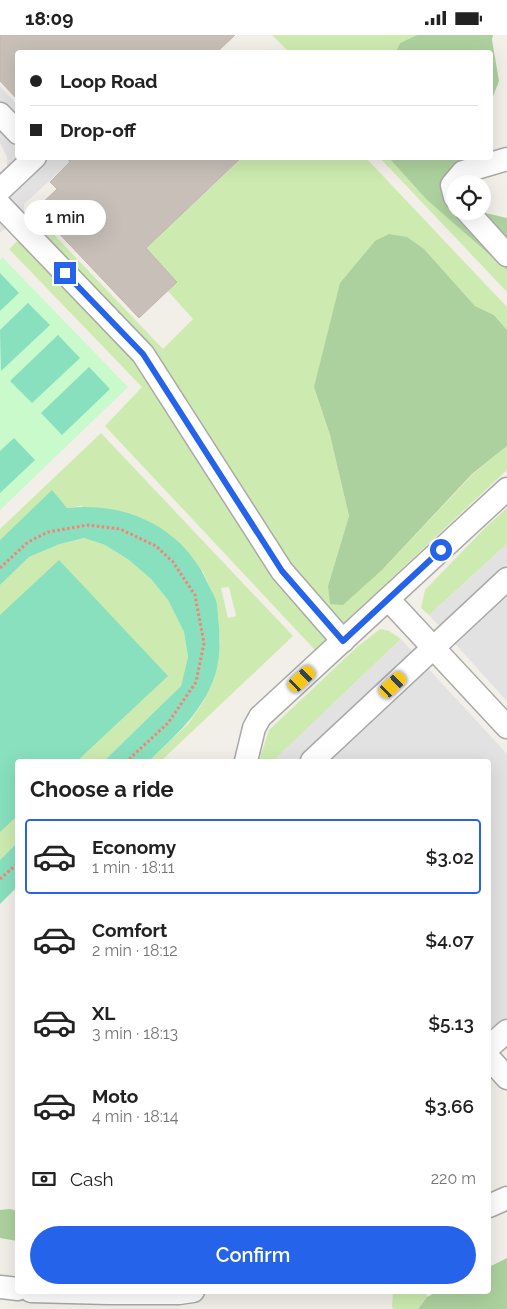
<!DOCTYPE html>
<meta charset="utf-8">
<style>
body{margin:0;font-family:Raleway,sans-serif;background:#f2f2f2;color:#222;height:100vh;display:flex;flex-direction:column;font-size:19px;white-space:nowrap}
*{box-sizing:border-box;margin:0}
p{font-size:16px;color:#767676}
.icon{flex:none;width:28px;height:28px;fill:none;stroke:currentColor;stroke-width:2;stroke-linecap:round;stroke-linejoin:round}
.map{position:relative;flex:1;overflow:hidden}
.drawer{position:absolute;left:15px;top:724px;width:476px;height:535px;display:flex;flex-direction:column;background:#fff;border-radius:5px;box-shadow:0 5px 20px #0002}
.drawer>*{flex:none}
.hud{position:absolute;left:15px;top:15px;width:478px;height:110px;border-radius:5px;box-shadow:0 5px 20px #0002;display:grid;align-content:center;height:110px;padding:0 15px;background:#fff}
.controls{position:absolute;left:446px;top:140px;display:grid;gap:10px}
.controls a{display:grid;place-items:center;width:45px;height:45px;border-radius:50%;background:#fff;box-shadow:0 5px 20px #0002;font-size:25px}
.end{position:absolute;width:22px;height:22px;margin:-11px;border:6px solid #2563eb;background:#fff;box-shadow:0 0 0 2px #fff}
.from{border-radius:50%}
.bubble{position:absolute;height:35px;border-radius:18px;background:#fff;box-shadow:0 5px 20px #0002;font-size:16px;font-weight:600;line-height:35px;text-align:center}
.car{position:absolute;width:15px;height:30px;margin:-15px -8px;border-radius:6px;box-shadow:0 0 4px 1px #0007;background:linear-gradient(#f5c518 24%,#345 0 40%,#f5c518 0 76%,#345 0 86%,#f5c518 0)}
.hud b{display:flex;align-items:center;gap:18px;height:48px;font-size:19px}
.hud b+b{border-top:1px solid #e0e0e0}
.hud i{width:12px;height:12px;background:#222}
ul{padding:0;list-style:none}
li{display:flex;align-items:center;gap:15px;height:75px;margin:0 10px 8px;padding:0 5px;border:2px solid transparent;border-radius:5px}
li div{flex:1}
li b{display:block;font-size:19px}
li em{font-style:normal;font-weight:600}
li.current{border-color:#2563eb}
li>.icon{width:45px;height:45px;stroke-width:1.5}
h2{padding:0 15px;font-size:22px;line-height:60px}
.pay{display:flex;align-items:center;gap:12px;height:55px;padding:0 15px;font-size:19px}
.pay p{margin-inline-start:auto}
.primary-button{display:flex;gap:10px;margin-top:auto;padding:10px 15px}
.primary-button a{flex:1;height:58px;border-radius:30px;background:#2563eb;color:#fff;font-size:20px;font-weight:600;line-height:58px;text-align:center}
.status{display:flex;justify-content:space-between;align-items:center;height:35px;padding:0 25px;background:#fff;direction:ltr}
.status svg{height:14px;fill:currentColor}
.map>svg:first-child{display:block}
.grass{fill:#cdebb0;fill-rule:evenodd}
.forest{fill:#add19e}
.park{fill:#c8facc}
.pitch{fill:#88e0be}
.parking{fill:#e2e2e2}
.building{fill:#c7bfb8;stroke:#c4b6ab}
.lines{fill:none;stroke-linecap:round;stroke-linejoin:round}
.minor-casing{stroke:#a9a9a9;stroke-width:25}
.path{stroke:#fa8072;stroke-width:3;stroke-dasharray:2.5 2.5;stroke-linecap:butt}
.minor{stroke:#fff;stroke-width:22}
.route{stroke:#2563eb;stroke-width:6}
</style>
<div class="status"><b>18:09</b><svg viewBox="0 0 49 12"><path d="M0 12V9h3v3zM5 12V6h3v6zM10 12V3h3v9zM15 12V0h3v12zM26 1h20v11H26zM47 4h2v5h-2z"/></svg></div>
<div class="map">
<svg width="507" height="1274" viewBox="0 0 507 1274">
<rect width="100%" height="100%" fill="#f2efe9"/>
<!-- grass -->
<g class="grass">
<polygon points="272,0 417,0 400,8 396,18 289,17"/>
<polygon points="242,123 366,123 507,272 507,295 494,280 475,271 424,214 314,352 330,400 349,481 328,551 345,568 387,530 473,439 507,411 507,435 315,615 105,391 142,352 9,214 40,185 163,314 193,284 168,256 177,246 146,213"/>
<polygon points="380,123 389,123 426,164 507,235 507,257"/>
<path d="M101 398 293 601 161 726H149L188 689 204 666 220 607 217 568 203 537 81 471 67 473 52 456 0 505V494ZM229 552 236 581 228 583 221 553Z"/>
<polygon points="507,473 507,509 429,580 421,573 425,555 485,493"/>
<polygon points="84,503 105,510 129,525 151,544 168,565 184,597 188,622 181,651 104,726 18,726 17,808 0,825 0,550 29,522 60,509"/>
<polygon points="380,594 389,596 401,604 273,726 259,726 269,695 357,612"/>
<polygon points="393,1256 426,1256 427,1262 418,1274 394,1274 392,1272"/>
</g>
<!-- forest -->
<g class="forest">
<polygon points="417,0 493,0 492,5 499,46 490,69 490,18 396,17 400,8"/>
<polygon points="389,123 474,123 468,149 455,149 455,176 477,176 507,183 507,235 426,164"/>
<polygon points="389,199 407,202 424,214 475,271 494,280 507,295 507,411 472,439 383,534 343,570 330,569 328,551 349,481 330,400 314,352 340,248 375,206"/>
<polygon points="10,1174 17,1176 17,1206 0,1203 0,1175"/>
<polygon points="507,1223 507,1274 418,1274 427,1262 438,1256 489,1256 489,1232"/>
</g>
<!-- park -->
<polygon class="park" points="2,222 128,352 0,475 0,225"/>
<!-- pitch -->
<g class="pitch">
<polygon points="0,238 19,258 0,276"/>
<polygon points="28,268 50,290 1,336 0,295"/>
<polygon points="58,300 80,323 32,368 10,346"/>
<polygon points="89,332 110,354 62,400 41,378"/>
<polygon points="14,403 35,425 0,458 0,416"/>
<path d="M52 455 67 473C128 466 185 494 209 551 212 557 216 563 217 569 218 576 218 584 219 591 220 607 220 625 215 640 203 677 176 700 149 726H104L181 651 188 622 184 597 168 565 151 544 129 525 105 510 84 503 60 509 29 522 0 550V505Z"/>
<polygon points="59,525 168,641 77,726 18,726 17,781 0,797 0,580"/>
<polygon points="17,808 17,852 0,869 0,825"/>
</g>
<!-- parking -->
<g class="parking">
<polygon points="0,51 17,70 18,122 66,123 70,127 24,169 24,176 0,198 0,143 7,136 7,122 0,108"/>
<polygon points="507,509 507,666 429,580"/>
<polygon points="401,604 507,719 507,1016 489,996 489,726 273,726"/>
</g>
<!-- building -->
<g class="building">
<polygon points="0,0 235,0 216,18 18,18 18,65 0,46"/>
<polygon points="66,122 242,122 146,213 177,247 139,283 36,174 57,154 50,147 70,127"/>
</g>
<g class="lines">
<defs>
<g id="minor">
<polyline points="0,79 18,98"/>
<polyline points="0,155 35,122"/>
<polyline points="455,162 452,150 463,137 507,124"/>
<polyline points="0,170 143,319 282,536 343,606"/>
<polyline points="467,176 507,220"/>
<polyline points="388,564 507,692"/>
<polyline points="246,726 254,693 260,682 507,454"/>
<polyline points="312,726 507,544"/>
<polyline points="489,1012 507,996"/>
<polyline points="489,1023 507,1043"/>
<polyline points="489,1171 507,1163"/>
<polyline points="0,1252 18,1254"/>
<polyline points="31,1256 109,1258 179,1258 193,1256"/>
</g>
</defs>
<!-- minor casing -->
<use href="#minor" class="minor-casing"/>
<!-- path -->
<g class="path">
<polyline points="0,533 28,507 48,497 88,490 120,494 156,511 173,527 195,560 204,608 196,647 168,688 127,726"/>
<polyline points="0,844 18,828"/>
</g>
<!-- minor -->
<use href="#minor" class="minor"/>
</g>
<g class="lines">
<!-- route -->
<polyline class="route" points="65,238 143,319 282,536 343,606 441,515"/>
</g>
</svg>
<div class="controls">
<a><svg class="icon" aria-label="locate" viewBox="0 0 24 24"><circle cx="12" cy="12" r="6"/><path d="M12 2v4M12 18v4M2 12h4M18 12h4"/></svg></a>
</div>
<i class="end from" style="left:441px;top:515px"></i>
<i class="end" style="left:65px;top:238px"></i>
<div class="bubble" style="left:24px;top:165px;width:82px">1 min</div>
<i class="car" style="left:302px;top:644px;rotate:47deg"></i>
<i class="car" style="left:393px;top:650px;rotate:47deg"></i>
<div class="hud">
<b><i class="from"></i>Loop Road</b>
<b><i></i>Drop-off</b>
</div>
<section class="drawer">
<h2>Choose a ride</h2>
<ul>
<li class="current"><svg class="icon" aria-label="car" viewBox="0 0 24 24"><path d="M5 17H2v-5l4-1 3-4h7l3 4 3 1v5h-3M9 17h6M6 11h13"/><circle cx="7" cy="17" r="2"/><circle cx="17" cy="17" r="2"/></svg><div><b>Economy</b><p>1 min · 18:11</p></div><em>$3.02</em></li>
<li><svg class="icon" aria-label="car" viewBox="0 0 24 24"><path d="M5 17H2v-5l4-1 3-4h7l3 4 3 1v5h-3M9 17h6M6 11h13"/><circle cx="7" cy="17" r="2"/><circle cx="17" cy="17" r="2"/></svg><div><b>Comfort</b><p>2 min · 18:12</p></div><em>$4.07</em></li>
<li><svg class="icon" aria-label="car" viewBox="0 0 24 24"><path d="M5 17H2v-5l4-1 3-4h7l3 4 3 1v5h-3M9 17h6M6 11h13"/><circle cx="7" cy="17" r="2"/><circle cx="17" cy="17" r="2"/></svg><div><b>XL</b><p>3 min · 18:13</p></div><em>$5.13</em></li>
<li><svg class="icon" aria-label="car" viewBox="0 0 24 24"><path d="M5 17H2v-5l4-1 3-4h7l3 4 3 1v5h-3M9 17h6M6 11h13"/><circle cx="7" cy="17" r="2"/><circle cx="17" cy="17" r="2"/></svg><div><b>Moto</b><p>4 min · 18:14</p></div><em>$3.66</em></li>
</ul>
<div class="pay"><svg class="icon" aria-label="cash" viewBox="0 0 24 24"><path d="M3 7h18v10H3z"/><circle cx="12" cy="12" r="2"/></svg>Cash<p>220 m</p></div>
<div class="primary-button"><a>Confirm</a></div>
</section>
</div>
